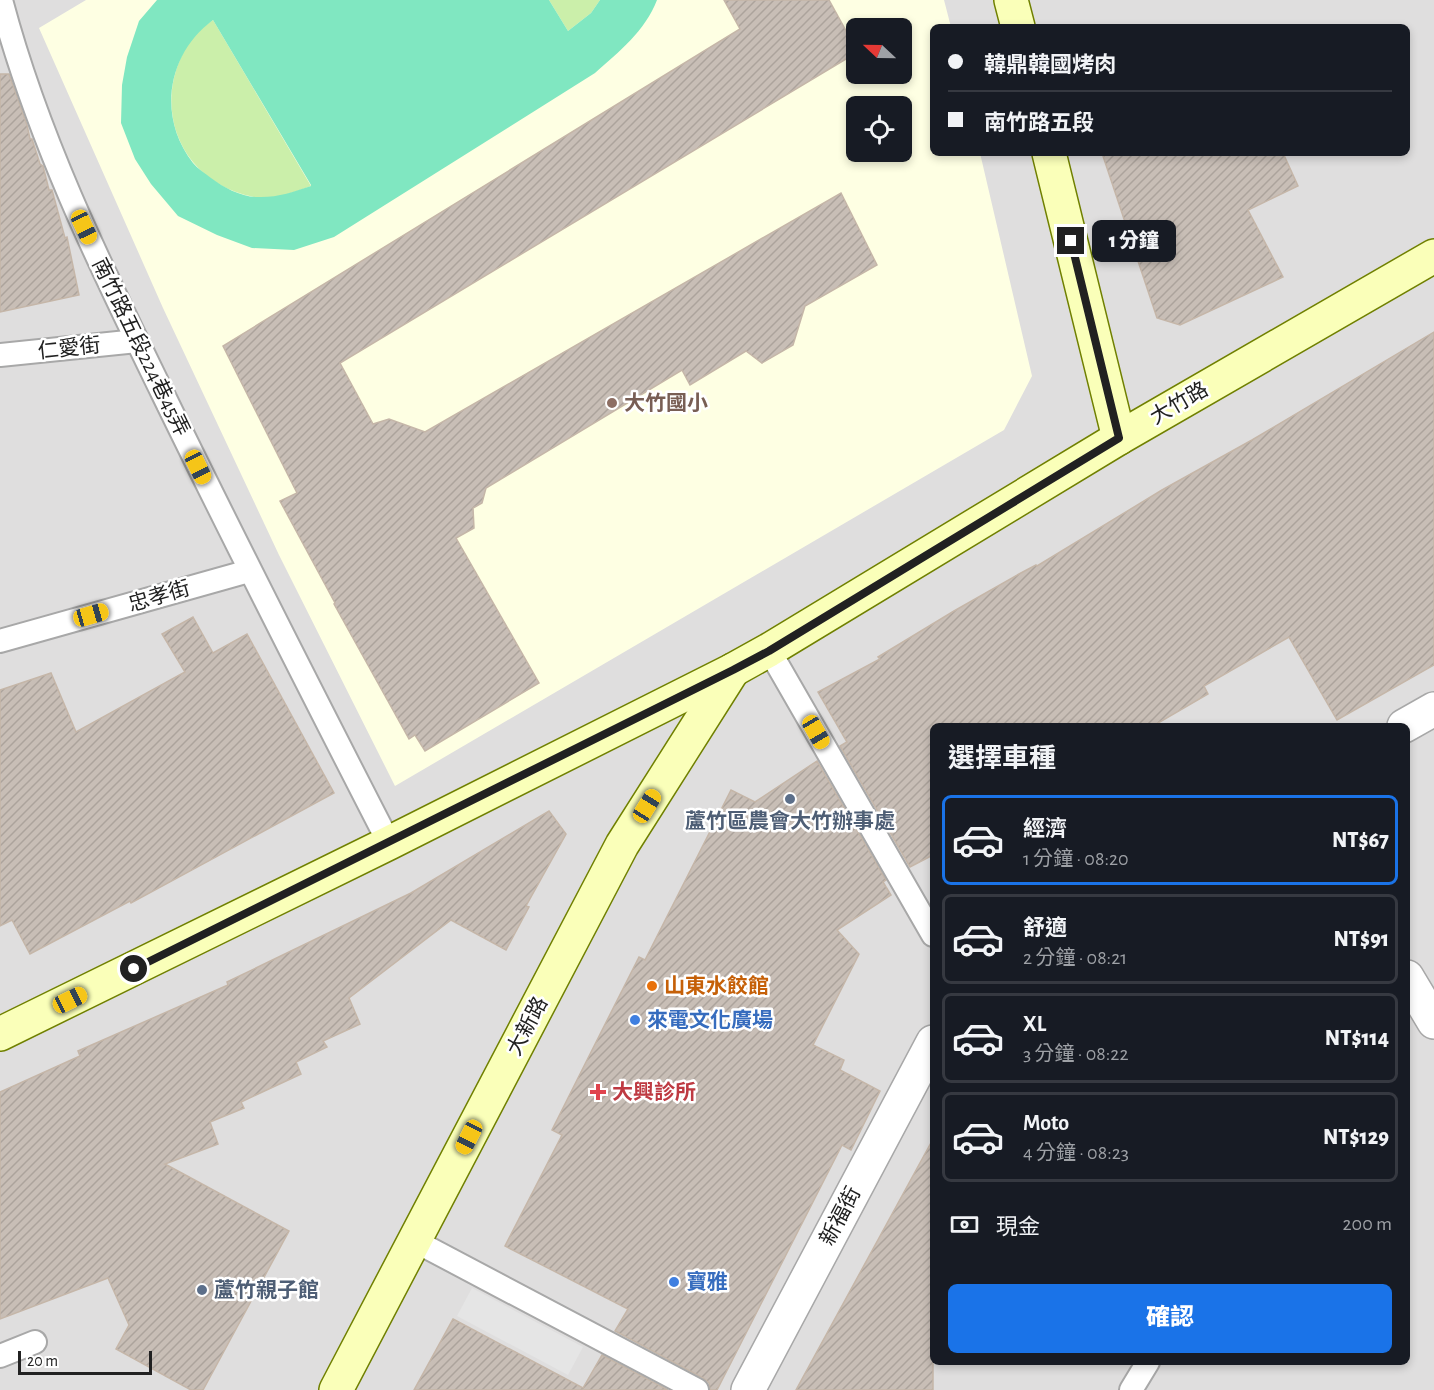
<!DOCTYPE html>
<html lang="zh-TW">
<meta charset="utf-8">
<style>
body{margin:0;font-family:"Alegreya Sans","Noto Sans TC",sans-serif;background:#20242c;color:#f1f3f6;height:100vh;display:flex;flex-direction:column;font-size:22px;white-space:nowrap}
*{box-sizing:border-box;margin:0}
p{font-size:20px;color:#9ea1a6}
.icon{flex:none;width:33px;height:33px;fill:none;stroke:currentColor;stroke-width:2;stroke-linecap:round;stroke-linejoin:round}
.map{position:relative;flex:1;overflow:hidden}
.details{position:absolute;left:930px;top:723px;width:480px;height:642px;display:flex;flex-direction:column;background:#171b24;border-radius:9px;box-shadow:0 3px 9px #0003}
.details>*{flex:none}
.top-card{position:absolute;left:930px;top:24px;width:480px;height:132px;border-radius:9px;box-shadow:0 3px 9px #0003;display:grid;align-content:center;height:132px;padding:0 18px;background:#171b24}
.needle{width:39px;rotate:292deg}
.fabs{position:absolute;left:846px;top:18px;display:grid;gap:12px}
.fabs a{display:grid;place-items:center;width:66px;height:66px;border-radius:9px;background:#171b24;box-shadow:0 3px 9px #0003;font-size:30px}
.scale{position:absolute;left:18px;bottom:15px;width:134px;box-sizing:border-box;padding-left:6px;border:3px solid #212121;border-top:0;font-size:16px;line-height:21px;white-space:nowrap;color:#212121;-webkit-text-stroke:4px #fff;paint-order:stroke}
.end{position:absolute;width:27px;height:27px;margin:-14px;border:8px solid #212121;background:#fff;box-shadow:0 0 0 3px #fff}
.from{border-radius:50%}
.bubble{position:absolute;height:42px;border-radius:9px;background:#171b24;box-shadow:0 3px 9px #0003;font-size:20px;font-weight:800;line-height:42px;text-align:center}
.car{position:absolute;width:18px;height:36px;margin:-18px -9px;border-radius:8px;box-shadow:0 0 4px 2px #0007;background:linear-gradient(#f5c518 24%,#345 0 40%,#f5c518 0 76%,#345 0 86%,#f5c518 0)}
.top-card b{display:flex;align-items:center;gap:21px;height:57px;font-size:22px}
.top-card b+b{border-top:2px solid #363941}
.top-card i{width:15px;height:15px;background:#f1f3f6}
ul{padding:0;list-style:none}
li{display:flex;align-items:center;gap:18px;height:90px;margin:0 12px 9px;padding:0 6px;border:3px solid #363941;border-radius:9px}
li div{flex:1}
li b{display:block;font-size:22px}
li em{font-style:normal;font-weight:800}
li.selected{border-color:#1a73e8}
li>.icon{width:54px;height:54px;stroke-width:1.5}
h2{padding:0 18px;font-size:27px;line-height:72px}
.pay{display:flex;align-items:center;gap:15px;height:66px;padding:0 18px;font-size:22px}
.pay p{margin-inline-start:auto}
.cta{display:flex;gap:12px;margin-top:auto;padding:12px 18px}
.cta a{flex:1;height:69px;border-radius:9px;background:#1a73e8;color:#fff;font-size:24px;font-weight:800;line-height:69px;text-align:center}
.map>svg:first-child{display:block}
.residential{fill:#dfdede;fill-rule:evenodd}
.education{fill:#feffe3;fill-rule:evenodd}
.grass{fill:#cbefaa}
.pitch{fill:#80e7c1;fill-rule:evenodd}
.parking{fill:#e5e5e5}
.building{fill:url(#building-hatch);stroke:#c5b6a8;stroke-width:1.5}
.lines{fill:none;stroke-linecap:round;stroke-linejoin:round}
.lane-casing{stroke:#a8a8a8;stroke-width:26}
.street-casing{stroke:#a8a8a8;stroke-width:36}
.secondary-casing{stroke:#708000;stroke-width:36}
.lane{stroke:#fff;stroke-width:22}
.street{stroke:#fff;stroke-width:33}
.secondary{stroke:#faffb9;stroke-width:33}
.route{stroke:#212121;stroke-width:8}
.education-dot{fill:#8d6e63;stroke:#fff;stroke-width:2}
.service-dot{fill:#5c6f8a;stroke:#fff;stroke-width:2}
.food-dot{fill:#e8710a;stroke:#fff;stroke-width:2}
.shop-dot{fill:#3f7fe0;stroke:#fff;stroke-width:2}
.health-dot{fill:#e0444e;stroke:#fff;stroke-width:2}
.labels{text-anchor:middle;stroke-width:5;stroke-linejoin:round;paint-order:stroke}
.street-label{font-size:21px;fill:#212121;stroke:#fff}
.education-label{font-size:21px;font-weight:bold;fill:#785e54;stroke:#fff;text-anchor:start}
.service-label{font-size:21px;font-weight:bold;fill:#4e5e75;stroke:#fff}
.food-label{font-size:21px;font-weight:bold;fill:#c56008;stroke:#fff;text-anchor:start}
.shop-label{font-size:21px;font-weight:bold;fill:#366cbe;stroke:#fff;text-anchor:start}
.health-label{font-size:21px;font-weight:bold;fill:#be3a42;stroke:#fff;text-anchor:start}
</style>
<div class="map">
<svg width="1434" height="1390" viewBox="0 0 1434 1390">
<defs>
<pattern id="building-hatch" width="6" height="6" patternUnits="userSpaceOnUse" patternTransform="scale(1.5)"><rect width="6" height="6" fill="#c8beb6"/><path d="M-1 1l2-2M0 6l6-6M5 7l2-2" fill="none" stroke="#aca39c"/></pattern>
</defs>
<rect width="100%" height="100%" fill="#f2efe7"/>
<!-- residential -->
<path class="residential" d="M0 0H1434V1390H0ZM933 27H1407V153H933ZM856 28H902V74H856ZM856 106H902V152H856ZM933 726H1407V1362H933Z"/>
<!-- education -->
<path class="education" d="M86 0H944L951 27H933V153H980L1032 376 1004 430 395 786 279 555 163 308 39 28ZM856 28H902V74H856ZM856 106H902V152H856Z"/>
<!-- grass -->
<g class="grass">
<polygon points="549,0 600,0 591,13 568,31"/>
<path d="M213 20 311 186C294 192 273 201 254 197 177 182 148 101 192 38 197 31 206 25 213 20Z"/>
</g>
<!-- pitch -->
<path class="pitch" d="M157 0H549L568 31 591 13 600 0H657C645 31 619 52 595 73L334 237 294 250 252 248 217 235 178 216 151 184 135 159 121 123 122 85 127 57 139 21ZM213 20 311 185V186C293 192 276 198 257 197 241 197 223 187 211 178 205 173 198 169 193 163 157 117 167 54 213 20Z"/>
<!-- parking -->
<polygon class="parking" points="472,1288 583,1347 568,1375 457,1316"/>
<!-- building -->
<g class="building">
<polygon points="724,0 829,0 856,49 856,53 340,363 373,424 389,419 425,432 841,193 877,265 805,306 793,345 762,363 746,351 690,385 682,370 486,488 482,503 473,508 474,528 456,538 539,683 425,751 415,735 409,739 334,604 335,603 280,501 297,493 223,346 740,29"/>
<polygon points="0,74 9,74 27,125 30,139 32,139 40,164 43,166 49,190 52,190 65,238 67,237 79,295 0,312"/>
<polygon points="1102,153 1283,153 1298,186 1248,210 1283,277 1180,325 1157,318"/>
<polygon points="1434,332 1434,665 1337,720 1289,637 1204,686 1208,694 1153,726 933,726 933,855 910,867 840,746 847,742 818,692 880,659 878,657 954,611 1019,574 1036,565 1037,566 1162,490 1252,440"/>
<polygon points="193,617 213,653 247,634 334,793 131,903 130,901 30,954 12,920 0,926 0,690 51,673 76,732 185,672 162,634"/>
<polygon points="817,761 886,880 883,882 891,895 837,930 859,954 813,1045 844,1060 840,1070 880,1091 851,1150 842,1145 717,1390 710,1390 709,1383 703,1378 615,1331 628,1309 505,1246 562,1135 552,1130 586,1062 639,957 645,960 731,790 755,802"/>
<polygon points="549,811 566,834 526,906 529,907 506,950 451,920 349,998 360,1024 323,1041 327,1047 296,1062 301,1074 241,1102 244,1108 210,1122 218,1144 165,1164 289,1231 203,1390 191,1390 116,1349 129,1325 108,1278 0,1319 0,1092 80,1056 78,1051 228,985 227,982 411,893"/>
<polygon points="933,1139 933,1390 796,1390"/>
<polygon points="453,1319 583,1388 602,1355 668,1390 414,1390"/>
</g>
<g class="lines">
<defs>
<g id="lane">
<path d="M1 0C37 137 100 265 162 392 236 544 312 693 389 843"/>
<polyline points="0,355 137,341"/>
<polyline points="0,641 249,571"/>
<polyline points="769,650 933,935"/>
<polyline points="415,1241 697,1390"/>
<polyline points="0,1356 35,1342"/>
<polyline points="1131,1390 1148,1362"/>
</g>
<g id="street">
<polyline points="1404,726 1434,709"/>
<polyline points="1407,977 1434,1022"/>
<polyline points="748,1390 933,1042"/>
</g>
<g id="secondary">
<polyline points="1011,0 1018,27"/>
<polyline points="1049,153 1119,438"/>
<polyline points="0,1034 389,843 733,670 769,650 1119,438 1434,256"/>
<polyline points="336,1390 622,845 733,670"/>
</g>
</defs>
<!-- lane casing -->
<use href="#lane" class="lane-casing"/>
<!-- street casing -->
<use href="#street" class="street-casing"/>
<!-- secondary casing -->
<use href="#secondary" class="secondary-casing"/>
<!-- lane -->
<use href="#lane" class="lane"/>
<!-- street -->
<use href="#street" class="street"/>
<!-- secondary -->
<use href="#secondary" class="secondary"/>
</g>
<g class="lines">
<!-- route -->
<polyline class="route" points="134,969 733,670 769,651 1119,438 1071,241"/>
</g>
<!-- markers -->
<circle class="education-dot" cx="612" cy="403" r="6"/>
<g class="service-dot">
<circle cx="790" cy="799" r="6"/>
<circle cx="202" cy="1290" r="6"/>
</g>
<circle class="food-dot" cx="652" cy="986" r="6"/>
<g class="shop-dot">
<circle cx="635" cy="1020" r="6"/>
<circle cx="674" cy="1282" r="6"/>
</g>
<path class="health-dot" d="M595 1083h6v6h6v6h-6v6h-6v-6h-6v-6h6z"/>
<g class="labels">
<!-- street labels -->
<g class="street-label">
<text transform="translate(141 347) rotate(64)" y="7">南竹路五段224巷45弄</text>
<text transform="translate(69 348) rotate(-6)" y="7">仁愛街</text>
<text transform="translate(1179 403) rotate(-30)" y="7">大竹路</text>
<text transform="translate(159 596) rotate(-16)" y="7">忠孝街</text>
<text transform="translate(527 1026) rotate(-62)" y="7">大新路</text>
<text transform="translate(840 1216) rotate(-62)" y="7">新福街</text>
</g>
<!-- education labels -->
<g class="education-label">
<text x="624" y="410">大竹國小</text>
</g>
<!-- service labels -->
<g class="service-label">
<text x="790" y="828">蘆竹區農會大竹辦事處</text>
<text x="214" y="1297" text-anchor="start">蘆竹親子館</text>
</g>
<!-- food labels -->
<g class="food-label">
<text x="664" y="993">山東水餃館</text>
</g>
<!-- shop labels -->
<g class="shop-label">
<text x="647" y="1027">來電文化廣場</text>
<text x="686" y="1289">寶雅</text>
</g>
<!-- health labels -->
<g class="health-label">
<text x="612" y="1099">大興診所</text>
</g>
</g>
</svg>
<div class="fabs">
<a><svg class="needle" viewBox="-14 -14 28 28"><path d="M0-13l5 13h-10z" fill="#e53935"/><path d="M0 13l5-13h-10z" fill="#9ea1a6"/></svg></a>
<a><svg class="icon" aria-label="locate" viewBox="0 0 24 24"><circle cx="12" cy="12" r="6"/><path d="M12 2v4M12 18v4M2 12h4M18 12h4"/></svg></a>
</div>
<div class="scale">20 m</div>
<i class="end from" style="left:134px;top:969px"></i>
<i class="end" style="left:1071px;top:241px"></i>
<div class="bubble" style="left:1092px;top:220px;width:84px">1 分鐘</div>
<i class="car" style="left:84px;top:227px;rotate:155deg"></i>
<i class="car" style="left:198px;top:467px;rotate:154deg"></i>
<i class="car" style="left:91px;top:615px;rotate:74deg"></i>
<i class="car" style="left:816px;top:732px;rotate:150deg"></i>
<i class="car" style="left:647px;top:806px;rotate:32deg"></i>
<i class="car" style="left:70px;top:1000px;rotate:64deg"></i>
<i class="car" style="left:469px;top:1137px;rotate:207deg"></i>
<div class="top-card">
<b><i class="from"></i>韓鼎韓國烤肉</b>
<b><i></i>南竹路五段</b>
</div>
<section class="details">
<h2>選擇車種</h2>
<ul>
<li class="selected"><svg class="icon" aria-label="car" viewBox="0 0 24 24"><path d="M5 17H2v-5l4-1 3-4h7l3 4 3 1v5h-3M9 17h6M6 11h13"/><circle cx="7" cy="17" r="2"/><circle cx="17" cy="17" r="2"/></svg><div><b>經濟</b><p>1 分鐘 · 08:20</p></div><em>NT$67</em></li>
<li><svg class="icon" aria-label="car" viewBox="0 0 24 24"><path d="M5 17H2v-5l4-1 3-4h7l3 4 3 1v5h-3M9 17h6M6 11h13"/><circle cx="7" cy="17" r="2"/><circle cx="17" cy="17" r="2"/></svg><div><b>舒適</b><p>2 分鐘 · 08:21</p></div><em>NT$91</em></li>
<li><svg class="icon" aria-label="car" viewBox="0 0 24 24"><path d="M5 17H2v-5l4-1 3-4h7l3 4 3 1v5h-3M9 17h6M6 11h13"/><circle cx="7" cy="17" r="2"/><circle cx="17" cy="17" r="2"/></svg><div><b>XL</b><p>3 分鐘 · 08:22</p></div><em>NT$114</em></li>
<li><svg class="icon" aria-label="car" viewBox="0 0 24 24"><path d="M5 17H2v-5l4-1 3-4h7l3 4 3 1v5h-3M9 17h6M6 11h13"/><circle cx="7" cy="17" r="2"/><circle cx="17" cy="17" r="2"/></svg><div><b>Moto</b><p>4 分鐘 · 08:23</p></div><em>NT$129</em></li>
</ul>
<div class="pay"><svg class="icon" aria-label="cash" viewBox="0 0 24 24"><path d="M3 7h18v10H3z"/><circle cx="12" cy="12" r="2"/></svg>現金<p>200 m</p></div>
<div class="cta"><a>確認</a></div>
</section>
</div>
